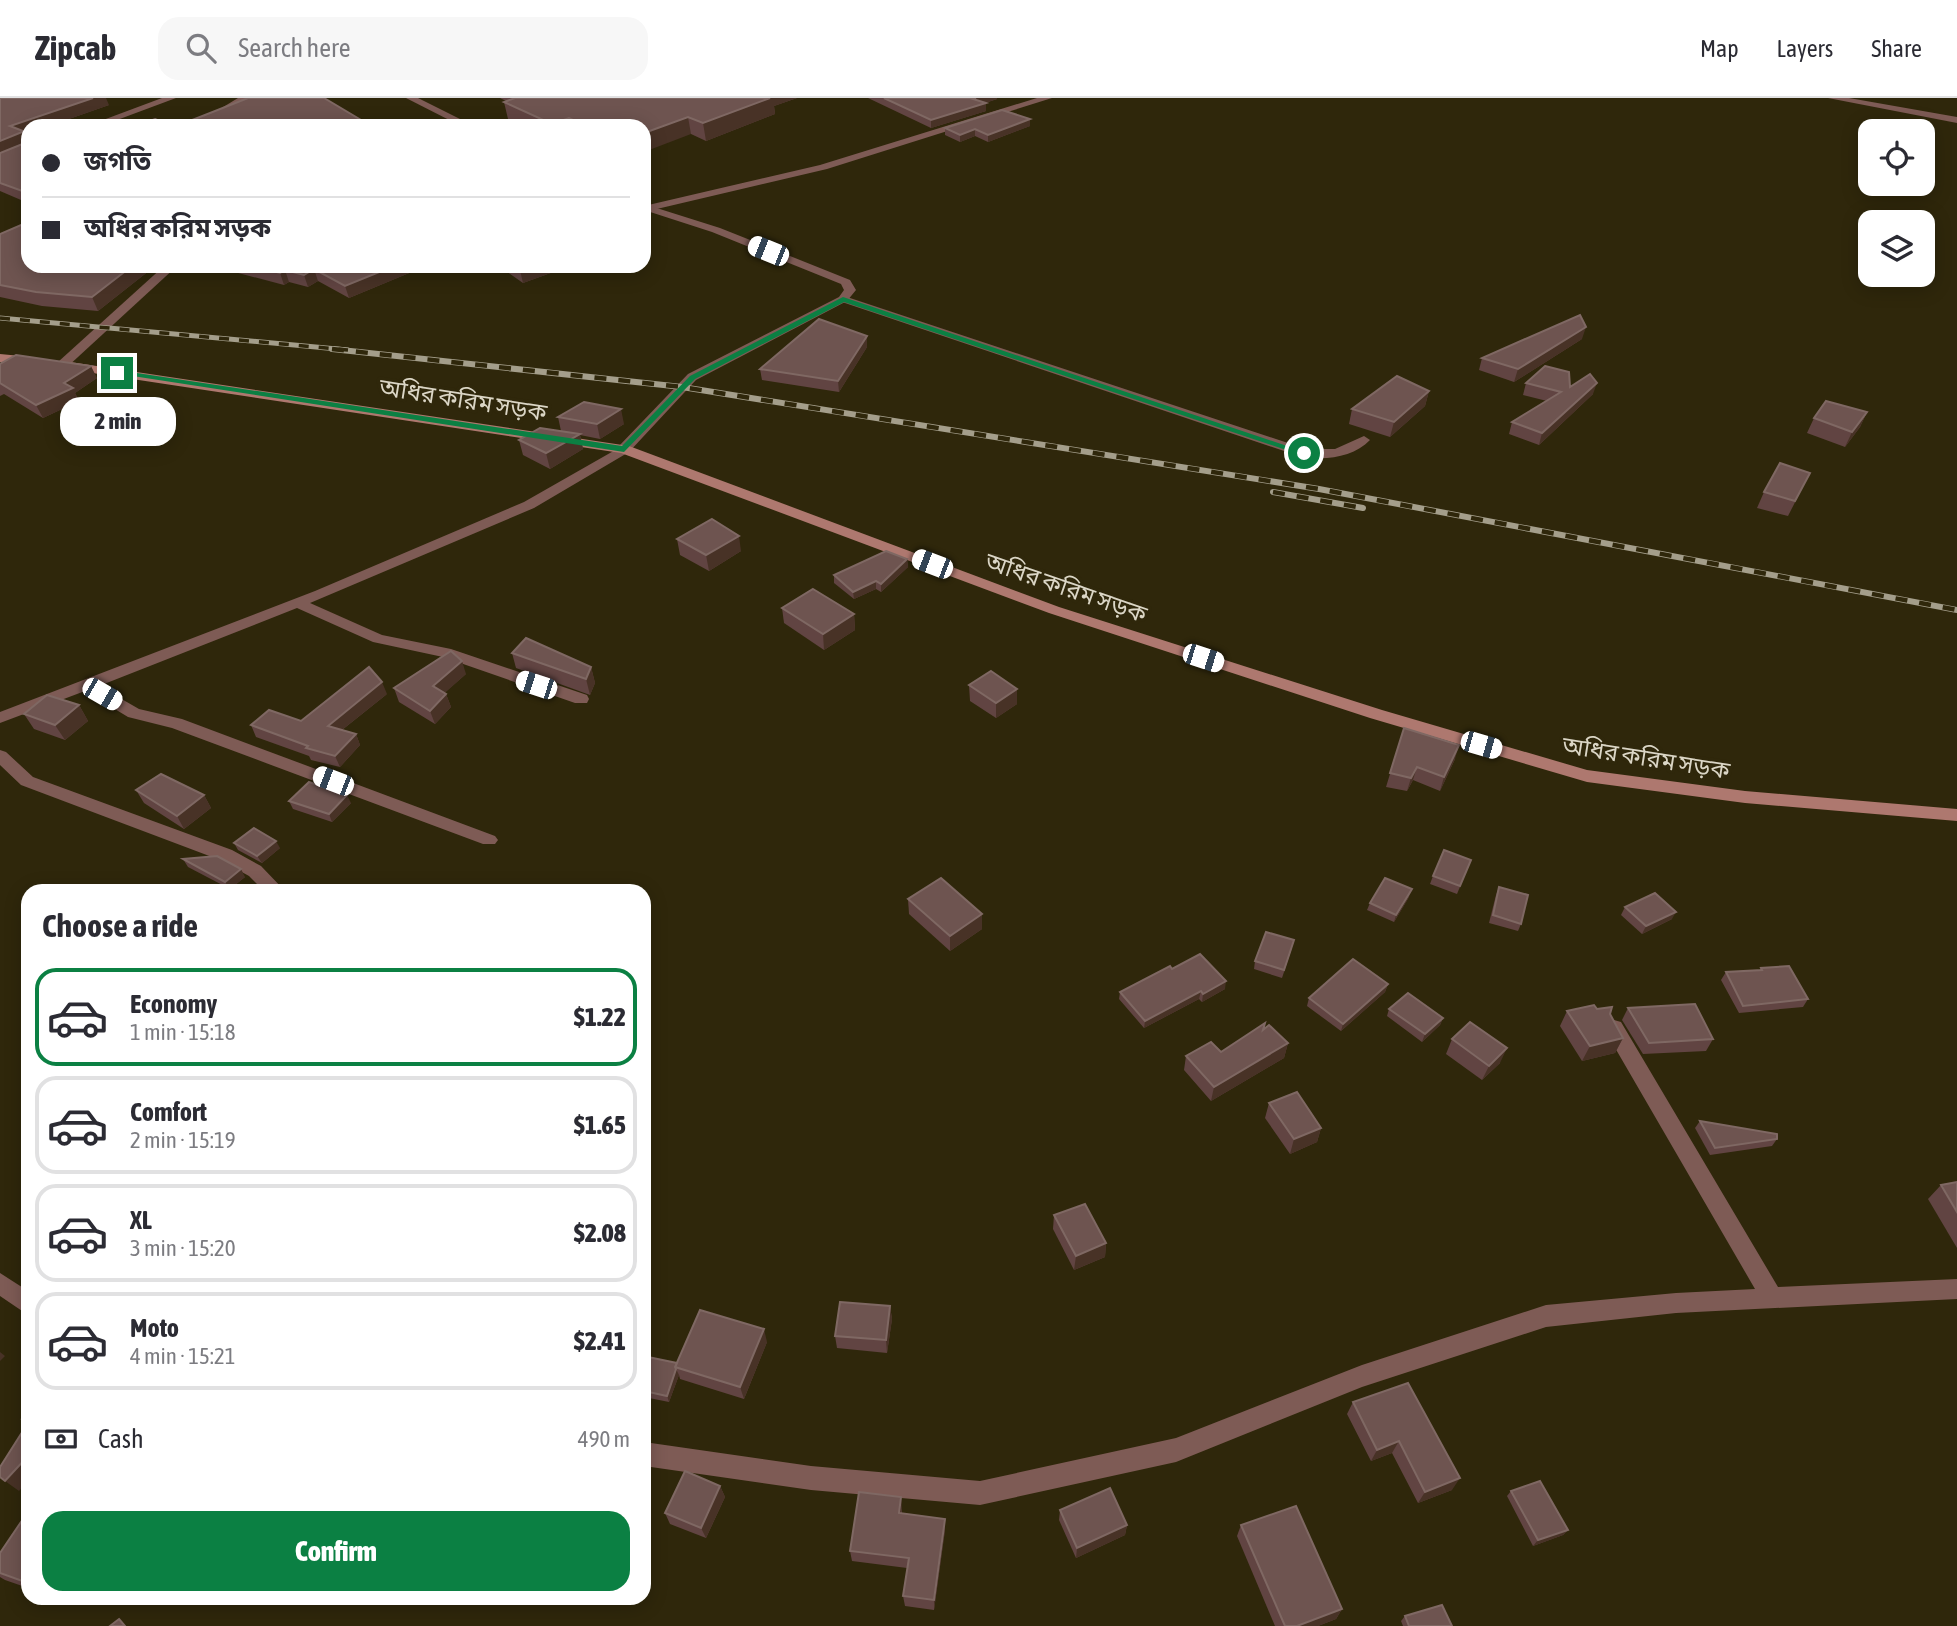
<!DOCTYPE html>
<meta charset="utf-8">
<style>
body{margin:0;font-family:"Asap Condensed","Noto Sans Bengali",sans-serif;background:#f7f7f7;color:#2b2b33;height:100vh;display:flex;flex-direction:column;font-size:26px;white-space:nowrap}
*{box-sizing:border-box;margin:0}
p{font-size:23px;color:#7c7c81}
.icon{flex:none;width:38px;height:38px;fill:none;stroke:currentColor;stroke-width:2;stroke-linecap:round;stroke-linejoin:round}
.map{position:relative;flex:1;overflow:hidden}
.details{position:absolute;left:21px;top:786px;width:630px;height:721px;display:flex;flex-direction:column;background:#fff;border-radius:21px;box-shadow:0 4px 18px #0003}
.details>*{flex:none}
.top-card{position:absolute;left:21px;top:21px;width:630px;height:154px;border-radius:21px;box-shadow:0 4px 18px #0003;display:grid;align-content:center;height:154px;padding:0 21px;background:#fff}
.buttons{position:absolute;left:1858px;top:21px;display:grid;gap:14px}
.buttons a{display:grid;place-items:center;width:77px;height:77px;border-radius:14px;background:#fff;box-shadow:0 4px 18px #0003;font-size:35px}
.end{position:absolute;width:32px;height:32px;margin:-16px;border:9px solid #0b8043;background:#fff;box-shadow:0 0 0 4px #fff}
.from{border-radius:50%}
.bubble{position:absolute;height:49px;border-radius:21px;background:#fff;box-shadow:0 4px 18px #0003;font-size:23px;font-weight:800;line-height:49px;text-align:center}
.car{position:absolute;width:21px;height:42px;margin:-21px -10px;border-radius:9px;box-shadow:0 0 5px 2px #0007;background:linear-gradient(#fff 24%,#345 0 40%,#fff 0 76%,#345 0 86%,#fff 0)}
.top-card b{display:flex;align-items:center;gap:24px;height:66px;font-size:26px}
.top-card b+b{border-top:2px solid #e1e1e2}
.top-card i{width:18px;height:18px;background:#2b2b33}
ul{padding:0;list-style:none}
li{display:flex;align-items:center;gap:21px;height:98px;margin:0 14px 10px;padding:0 7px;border:4px solid #e1e1e2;border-radius:21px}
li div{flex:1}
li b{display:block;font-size:26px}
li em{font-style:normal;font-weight:800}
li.selected{border-color:#0b8043}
li>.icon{width:63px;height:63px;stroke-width:1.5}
h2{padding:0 21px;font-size:32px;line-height:84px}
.pay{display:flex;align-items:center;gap:18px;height:77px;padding:0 21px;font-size:26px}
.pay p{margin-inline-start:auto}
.primary-button{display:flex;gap:14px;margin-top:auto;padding:14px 21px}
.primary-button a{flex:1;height:80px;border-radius:21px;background:#0b8043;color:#fff;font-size:28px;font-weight:800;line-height:80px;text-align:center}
header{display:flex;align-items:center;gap:42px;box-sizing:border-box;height:98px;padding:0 35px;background:#fff;border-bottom:2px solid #e1e1e2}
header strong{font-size:33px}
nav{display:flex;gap:38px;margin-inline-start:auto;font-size:24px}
.search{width:490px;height:63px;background:#f7f7f7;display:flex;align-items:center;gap:18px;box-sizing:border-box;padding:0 24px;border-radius:21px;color:#7c7c81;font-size:26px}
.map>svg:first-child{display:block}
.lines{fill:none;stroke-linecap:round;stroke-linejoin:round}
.minor{fill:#7e5b55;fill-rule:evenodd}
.tertiary{fill:#7e5b55;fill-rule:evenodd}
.secondary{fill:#ae786f;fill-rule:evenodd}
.rail-far1-casing{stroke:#a49e8b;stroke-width:5}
.rail-casing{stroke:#a49e8b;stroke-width:6}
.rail-far1{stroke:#2f270b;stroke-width:3.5;stroke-dasharray:10;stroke-linecap:butt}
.rail{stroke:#2f270b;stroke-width:4.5;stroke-dasharray:12;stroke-linecap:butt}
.wall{fill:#614442}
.shaded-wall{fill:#483226}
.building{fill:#6e5450;stroke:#7f6863;stroke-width:2}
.route{fill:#0b8043}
.labels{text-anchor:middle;stroke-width:7;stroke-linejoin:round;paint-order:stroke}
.street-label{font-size:24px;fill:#dbd6c6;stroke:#2f270b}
</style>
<header>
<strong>Zipcab</strong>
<div class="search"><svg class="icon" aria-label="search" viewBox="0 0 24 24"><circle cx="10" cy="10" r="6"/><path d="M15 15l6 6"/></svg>Search here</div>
<nav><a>Map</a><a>Layers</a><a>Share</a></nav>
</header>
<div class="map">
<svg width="1957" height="1528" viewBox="0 0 1957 1528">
<rect width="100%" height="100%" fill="#2f270b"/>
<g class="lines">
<!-- minor -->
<g class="minor">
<polygon points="162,0 176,0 101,28 87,28"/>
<polygon points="238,0 250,0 204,28 192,28"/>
<polygon points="1037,0 1052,0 827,71 644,114 644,108 820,67"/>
<polygon points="1828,0 1849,0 1957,19 1957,25"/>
<polygon points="164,168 177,168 66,270 58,270 58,264"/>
<polygon points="495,168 483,174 477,171 480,168"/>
<path d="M839 199H847L1306 351H1335L1364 338 1370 342C1353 360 1323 363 1299 358L839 203Z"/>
<polygon points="624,347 629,348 629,354 534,410 310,505 382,537 451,551 587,597 589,601 587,605 575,605 443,559 373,544 297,510 99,588 139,611 182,621 495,738 498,742 495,746 483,746 172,630 128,619 85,593 0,625 0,614 315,493 524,404"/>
<polygon points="0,652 6,654 33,679 232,752 261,768 285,793 264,793 249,778 220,762 21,687 0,667"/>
<polygon points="1614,922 1621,924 1778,1189 1957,1181 1957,1201 1676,1215 1546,1229 1362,1289 1176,1364 980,1407 811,1392 644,1368 644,1344 811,1368 980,1383 1176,1340 1362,1267 1546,1207 1676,1195 1755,1191 1607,936 1604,930 1607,924"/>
<polygon points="0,1175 28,1193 28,1217 0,1198"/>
</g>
<!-- tertiary -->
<g class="tertiary">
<polygon points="406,0 418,0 474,28 461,28"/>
<polygon points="644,106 720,130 850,182 856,192 847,203 696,282 629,354 619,354 619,348 688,276 839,199 844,192 841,186 712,134 644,112"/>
</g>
<!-- secondary -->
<g class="secondary">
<polygon points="0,256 31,259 37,263 31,267 0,264"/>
<polygon points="70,264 629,348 1059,509 1382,612 1587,672 1745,693 1957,711 1957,723 1745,705 1587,684 1370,620 1049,515 621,355 66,271 66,265"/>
</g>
<defs>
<polyline id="rail-far1" points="0,220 348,252"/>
<g id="rail">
<polyline points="332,251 682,289 1319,391 1957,512"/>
<polyline points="1273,394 1363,410"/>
</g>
</defs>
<!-- rail-far1 casing -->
<use href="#rail-far1" class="rail-far1-casing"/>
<!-- rail casing -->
<use href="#rail" class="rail-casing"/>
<!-- rail-far1 -->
<use href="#rail-far1" class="rail-far1"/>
<!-- rail -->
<use href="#rail" class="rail"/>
</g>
<!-- wall -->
<g class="wall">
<polygon points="0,0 109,7 49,28 28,28 28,105 0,93"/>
<polygon points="500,0 797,0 774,8 775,16 706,43 691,36 644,28 523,28 508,21 504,4 506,3"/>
<polygon points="868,0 997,0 997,1 985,5 986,13 931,30"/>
<polygon points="1030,28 988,44 975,38 960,44 945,37 945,30"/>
<polygon points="0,136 155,168 98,213 42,208 0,199"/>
<polygon points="226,168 426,168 349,200 318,183 308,189 289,184 284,187 227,172"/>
<polygon points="499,168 570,168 523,185"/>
<polygon points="1582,241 1514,284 1479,272 1482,260"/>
<polygon points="867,249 839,294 762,282 760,271"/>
<polygon points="0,266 97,280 75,295 79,303 43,320 4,296 0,298"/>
<polygon points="1526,285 1570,289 1593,296 1539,347 1509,336 1512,324 1547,303 1523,297"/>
<polygon points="1429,293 1425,308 1390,339 1349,326 1352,311"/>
<polygon points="1867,314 1860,329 1845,349 1807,335 1814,320"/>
<polygon points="558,319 624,326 600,341 580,337 583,351 550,371 523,357 519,342 561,333"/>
<polygon points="1810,375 1788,418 1757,410 1764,394"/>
<polygon points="677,441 741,453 709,473 680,457"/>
<polygon points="907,461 908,469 881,494 876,491 854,501 834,485 834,477"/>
<polygon points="782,510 854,516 855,532 824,552 784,525"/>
<polygon points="512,555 591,569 595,585 590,597 516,570"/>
<polygon points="466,576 444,595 446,596 451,609 435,626 399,604 394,590"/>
<polygon points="969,587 1017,591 1017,606 996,620 970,603"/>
<polygon points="387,596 342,632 356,636 360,647 340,669 311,662 309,658 256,639 251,627 301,623"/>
<polygon points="79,607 88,623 65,642 34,631 24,616"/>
<polygon points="1404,630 1455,661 1440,693 1413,682 1407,693 1386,689"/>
<polygon points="136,692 204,697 211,710 184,731 144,705"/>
<polygon points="289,703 351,705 332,724 293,711"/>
<polygon points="234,745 280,750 262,765 238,752"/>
<polygon points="183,761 245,779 230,791 188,769"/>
<polygon points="1471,762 1457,796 1430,786 1433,778"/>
<polygon points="1499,789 1521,826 1518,833 1489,825 1496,797"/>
<polygon points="1409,799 1394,824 1367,812 1370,805"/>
<polygon points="908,801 982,831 950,853 909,816"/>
<polygon points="1625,809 1672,821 1642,836 1621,817"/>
<polygon points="1292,850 1282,880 1254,871 1255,863"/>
<polygon points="1761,870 1808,901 1803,909 1739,915 1721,882 1726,874 1759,873"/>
<polygon points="1172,871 1225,891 1202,904 1199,901 1144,930 1119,901 1120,894"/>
<polygon points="1388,886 1385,894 1341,933 1307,908 1309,900"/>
<polygon points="1628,910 1713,941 1706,953 1643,956 1622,922"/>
<polygon points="1389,911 1443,920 1440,927 1422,944 1387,918"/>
<polygon points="1597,911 1610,916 1623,940 1615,955 1582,963 1560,928 1567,913"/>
<polygon points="1264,931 1288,945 1284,960 1211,1003 1184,972 1186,958 1221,954"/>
<polygon points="1452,941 1500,965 1482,982 1446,956"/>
<polygon points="1269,1005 1321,1030 1317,1044 1290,1056 1265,1020"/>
<polygon points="1700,1023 1777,1041 1772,1048 1710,1057 1695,1030"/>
<polygon points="1957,1084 1957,1150 1928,1101 1941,1087"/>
<polygon points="1054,1117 1106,1145 1105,1159 1074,1172 1053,1131"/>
<polygon points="890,1208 892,1221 887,1255 837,1250 835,1238"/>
<polygon points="767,1244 744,1301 680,1281 679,1277 669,1304 644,1299 644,1270 677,1265"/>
<polygon points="1408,1285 1452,1392 1418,1405 1392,1355 1371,1363 1347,1316 1353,1304"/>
<polygon points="720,1388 725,1399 706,1440 670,1426 665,1415"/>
<polygon points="1511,1393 1568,1432 1563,1437 1533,1448 1507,1398"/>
<polygon points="902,1410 902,1415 945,1432 934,1512 905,1508 903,1498 907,1470 852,1463 850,1453"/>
<polygon points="1060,1412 1127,1427 1125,1437 1076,1460 1059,1422"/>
<polygon points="28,1424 28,1490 5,1482 0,1479 0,1455"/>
<polygon points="1241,1427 1342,1511 1336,1521 1318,1528 1275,1528 1237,1438"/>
<polygon points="1405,1518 1452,1528 1403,1528 1401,1523"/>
</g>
<!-- shaded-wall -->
<g class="shaded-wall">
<polygon points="93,0 106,0 109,7 49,28 28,28 28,35 22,34 27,46 0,56 0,43 10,28"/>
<polygon points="764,0 797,0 774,8 775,16 706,43 703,25"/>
<polygon points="976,0 997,0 997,1 973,9 973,1"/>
<polygon points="986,5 986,13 931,30 931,22"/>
<polygon points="688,19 691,36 644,54 644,35"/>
<polygon points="569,20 571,28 552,28 552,26"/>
<polygon points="1030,21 1030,28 988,44 988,37"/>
<polygon points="975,31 975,38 960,44 960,37"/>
<polygon points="132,168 155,168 98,213 92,199"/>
<polygon points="394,168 426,168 349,200 345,188"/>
<polygon points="519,168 570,168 523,185"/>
<polygon points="314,171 318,183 308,189 304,177"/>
<polygon points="285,172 289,184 284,187 280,175"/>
<polygon points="1586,229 1582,241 1514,284 1518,271"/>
<polygon points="867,238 867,249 839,294 838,283"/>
<polygon points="91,268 97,280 75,295 79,303 43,320 36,307 64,285"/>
<polygon points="1597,285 1593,296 1539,347 1542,335"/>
<polygon points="1429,293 1425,308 1390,339 1394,324"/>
<polygon points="621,311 624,326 600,341 597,326"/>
<polygon points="1867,314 1860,329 1845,349 1852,334"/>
<polygon points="580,336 583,351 550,371 546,355"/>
<polygon points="739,438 741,453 709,473 706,457"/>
<polygon points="907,461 908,469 881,494 881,486"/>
<polygon points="876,483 876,491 854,501 853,494"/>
<polygon points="854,516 855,532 824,552 823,536"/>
<polygon points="462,563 466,576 438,601 433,588"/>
<polygon points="591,569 595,585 590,597 586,581"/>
<polygon points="382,584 387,596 333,639 328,628"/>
<polygon points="1017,591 1017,606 996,620 996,605"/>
<polygon points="446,596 451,609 435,626 430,613"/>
<polygon points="79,607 88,623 65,642 55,627"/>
<polygon points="356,636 360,647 340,669 335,658"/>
<polygon points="1459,647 1455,661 1440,693 1444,679"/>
<polygon points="1417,669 1413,682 1407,693 1411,680"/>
<polygon points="204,697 211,710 184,731 177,718"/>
<polygon points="347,697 351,705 332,724 329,716"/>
<polygon points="276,743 280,750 262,765 257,758"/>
<polygon points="241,771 245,779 230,791 225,784"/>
<polygon points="1412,791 1409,799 1394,824 1396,817"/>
<polygon points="1676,814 1672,821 1642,836 1646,828"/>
<polygon points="982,816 982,831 950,853 950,838"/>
<polygon points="1226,883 1225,891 1202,904 1203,896"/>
<polygon points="1388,886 1385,894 1341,933 1343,926"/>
<polygon points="1201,893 1199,901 1144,930 1145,923"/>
<polygon points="1443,920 1440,927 1422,944 1425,936"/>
<polygon points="1623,940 1615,955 1582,963 1590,948"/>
<polygon points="1288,945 1284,960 1211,1003 1214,989"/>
<polygon points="1507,950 1500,965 1482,982 1489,968"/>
<polygon points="1321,1030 1317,1044 1290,1056 1294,1041"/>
<polygon points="1106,1145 1105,1159 1074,1172 1076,1158"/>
<polygon points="890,1208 892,1221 887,1255 886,1242"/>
<polygon points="764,1231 767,1244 744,1301 740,1289"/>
<polygon points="0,1254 5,1258 0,1263"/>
<polygon points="676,1271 679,1277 669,1304 667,1298"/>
<polygon points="1399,1343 1392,1355 1371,1363 1377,1352"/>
<polygon points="28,1358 28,1383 19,1393 5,1383"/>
<polygon points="1460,1380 1452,1392 1418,1405 1425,1394"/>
<polygon points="720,1388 725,1399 706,1440 701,1430"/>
<polygon points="901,1399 902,1410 900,1425 899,1415"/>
<polygon points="945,1421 945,1432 934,1512 934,1502"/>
<polygon points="1127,1427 1125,1437 1076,1460 1077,1450"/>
<polygon points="1568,1432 1563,1437 1533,1448 1538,1442"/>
<polygon points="1342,1511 1336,1521 1318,1528 1297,1528"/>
</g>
<!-- building -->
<g class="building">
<polygon points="0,0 93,0 10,28 28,35 28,95 0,85 0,55 25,45 25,37 22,34 0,43"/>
<polygon points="248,0 324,0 371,28 177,28"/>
<polygon points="515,0 770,0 703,25 688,19 644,35 644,28 621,28 619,27 615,28 586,28 569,20 552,26 504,4"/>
<polygon points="884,0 976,0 973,1 986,5 931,22"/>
<polygon points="1002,12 1030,21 988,37 975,31 960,37 945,30"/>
<polygon points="155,21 170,28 136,28"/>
<polygon points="387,24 392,28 372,28"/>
<polygon points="28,124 28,168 132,168 92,199 36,194 0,187 0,136"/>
<polygon points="253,168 394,168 345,188 314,171 304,177 285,172 280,175"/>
<polygon points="1580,217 1586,229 1518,271 1482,260"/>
<polygon points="819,221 867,238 838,283 760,271"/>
<polygon points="16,257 91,268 64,285 73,290 36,307 0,285 0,266"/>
<polygon points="1545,268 1569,274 1570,289 1590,276 1597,285 1542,335 1512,324 1561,294 1526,285"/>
<polygon points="1397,278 1429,293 1394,324 1352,311"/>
<polygon points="1826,303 1867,314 1852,334 1814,320"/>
<polygon points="584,304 621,311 597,326 558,319"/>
<polygon points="540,330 580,336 546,355 519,342"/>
<polygon points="1780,365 1810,375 1795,403 1764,394"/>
<polygon points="712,421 739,438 706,457 677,441"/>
<polygon points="886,453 907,461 881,486 876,483 853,494 834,477"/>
<polygon points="813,491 854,516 823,536 782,510"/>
<polygon points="526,540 591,569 586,581 512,555"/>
<polygon points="451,553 462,563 433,588 446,596 430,613 394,590"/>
<polygon points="369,569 382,584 328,628 356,636 335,658 306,650 308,648 251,627 269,612 301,623"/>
<polygon points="991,573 1017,591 996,605 969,587"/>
<polygon points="47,597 79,607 55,627 24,616"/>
<polygon points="1404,630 1459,647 1444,679 1417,669 1411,680 1390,675"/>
<polygon points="161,676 204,697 177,718 136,692"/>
<polygon points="309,684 347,697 329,716 289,703"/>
<polygon points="254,730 276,743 257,758 234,745"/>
<polygon points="1444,752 1471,762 1460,788 1433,778"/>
<polygon points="217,758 241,771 225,784 183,761"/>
<polygon points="941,780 982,816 950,838 908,801"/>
<polygon points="1385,780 1412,791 1396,817 1370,805"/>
<polygon points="1499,789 1528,797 1521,826 1493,817"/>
<polygon points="1655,795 1676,814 1646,828 1625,809"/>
<polygon points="1266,834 1294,842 1284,872 1255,863"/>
<polygon points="1200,856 1226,883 1203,896 1201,893 1145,923 1120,894 1170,868 1172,871"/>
<polygon points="1353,861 1388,886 1343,926 1309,900"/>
<polygon points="1789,868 1808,901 1743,908 1726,874 1762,872 1761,870"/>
<polygon points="1408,895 1443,920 1425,936 1389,911"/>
<polygon points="1695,906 1713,941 1649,945 1628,910"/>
<polygon points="1594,907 1597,911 1612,909 1610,916 1623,940 1590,948 1567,913"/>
<polygon points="1470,924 1507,950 1489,968 1452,941"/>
<polygon points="1265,925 1263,932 1269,927 1288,945 1214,989 1186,958 1211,944 1221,954"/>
<polygon points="1297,994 1321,1030 1294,1041 1269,1005"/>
<polygon points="1700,1023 1777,1036 1777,1041 1715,1050"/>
<polygon points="1957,1084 1957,1114 1941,1087"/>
<polygon points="1085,1106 1106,1145 1076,1158 1054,1117"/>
<polygon points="840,1204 890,1208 886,1242 835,1238"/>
<polygon points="700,1212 764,1231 740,1289 675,1269"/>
<polygon points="648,1259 677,1265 675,1269 676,1271 667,1298 644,1293 644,1270"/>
<polygon points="1408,1285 1460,1380 1425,1394 1399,1343 1377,1352 1353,1304"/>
<polygon points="28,1315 28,1324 22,1321"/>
<polygon points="28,1325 28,1358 5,1383 0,1379 0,1369"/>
<polygon points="685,1373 720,1388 701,1430 665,1415"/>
<polygon points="1540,1383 1568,1432 1538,1442 1511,1393"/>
<polygon points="1110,1390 1127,1427 1077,1450 1060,1412"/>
<polygon points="859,1394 901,1399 899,1415 945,1421 934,1502 903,1498 909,1460 850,1453"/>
<polygon points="1296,1408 1342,1511 1297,1528 1285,1528 1241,1427"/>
<polygon points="23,1421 28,1424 28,1485 0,1475 0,1455"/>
<polygon points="1442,1507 1452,1528 1409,1528 1405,1518"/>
<polygon points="119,1521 125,1528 110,1528"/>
</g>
<!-- route -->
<polygon class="route" points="843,199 1308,355 1301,357 844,204 695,281 624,354 113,275 117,272 622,348 690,278"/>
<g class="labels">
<!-- street labels -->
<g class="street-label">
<text transform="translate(463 302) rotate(9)" y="8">অধির করিম সড়ক</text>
<text transform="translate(1066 490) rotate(19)" y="8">অধির করিম সড়ক</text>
<text transform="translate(1646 660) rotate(9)" y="8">অধির করিম সড়ক</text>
</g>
</g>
</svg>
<div class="buttons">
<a><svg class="icon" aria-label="locate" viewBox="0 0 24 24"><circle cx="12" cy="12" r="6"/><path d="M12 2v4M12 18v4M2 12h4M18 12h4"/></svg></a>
<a><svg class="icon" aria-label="layers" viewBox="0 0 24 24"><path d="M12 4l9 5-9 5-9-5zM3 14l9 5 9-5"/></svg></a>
</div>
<i class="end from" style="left:1304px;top:355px"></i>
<i class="end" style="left:117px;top:275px"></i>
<div class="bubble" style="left:60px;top:299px;width:116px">2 min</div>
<i class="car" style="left:768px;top:153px;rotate:292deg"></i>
<i class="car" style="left:932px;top:466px;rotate:291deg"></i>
<i class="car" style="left:1203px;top:560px;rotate:108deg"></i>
<i class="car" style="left:536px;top:587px;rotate:288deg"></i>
<i class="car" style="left:102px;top:596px;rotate:120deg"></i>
<i class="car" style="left:1481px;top:647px;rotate:106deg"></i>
<i class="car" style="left:333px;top:683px;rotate:291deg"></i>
<div class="top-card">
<b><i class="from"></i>জগতি</b>
<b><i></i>অধির করিম সড়ক</b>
</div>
<section class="details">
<h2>Choose a ride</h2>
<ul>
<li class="selected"><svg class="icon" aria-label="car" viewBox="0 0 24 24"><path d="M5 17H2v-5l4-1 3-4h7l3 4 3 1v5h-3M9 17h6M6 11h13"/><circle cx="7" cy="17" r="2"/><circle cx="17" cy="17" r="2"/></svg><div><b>Economy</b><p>1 min · 15:18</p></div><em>$1.22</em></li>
<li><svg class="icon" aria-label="car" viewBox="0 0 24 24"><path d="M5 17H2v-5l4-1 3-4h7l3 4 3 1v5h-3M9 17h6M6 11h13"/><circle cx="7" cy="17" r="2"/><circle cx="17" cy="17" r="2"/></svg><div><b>Comfort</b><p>2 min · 15:19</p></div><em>$1.65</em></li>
<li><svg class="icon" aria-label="car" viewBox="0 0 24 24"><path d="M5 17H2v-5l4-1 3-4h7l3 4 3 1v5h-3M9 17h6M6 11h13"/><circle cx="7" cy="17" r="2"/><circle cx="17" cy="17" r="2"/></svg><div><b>XL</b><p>3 min · 15:20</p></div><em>$2.08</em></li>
<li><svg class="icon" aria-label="car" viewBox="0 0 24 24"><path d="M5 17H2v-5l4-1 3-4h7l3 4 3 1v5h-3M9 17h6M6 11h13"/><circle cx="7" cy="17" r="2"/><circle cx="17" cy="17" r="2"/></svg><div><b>Moto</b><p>4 min · 15:21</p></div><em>$2.41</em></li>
</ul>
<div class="pay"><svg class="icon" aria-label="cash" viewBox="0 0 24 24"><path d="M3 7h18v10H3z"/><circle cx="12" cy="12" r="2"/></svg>Cash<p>490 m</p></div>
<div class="primary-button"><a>Confirm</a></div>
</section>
</div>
